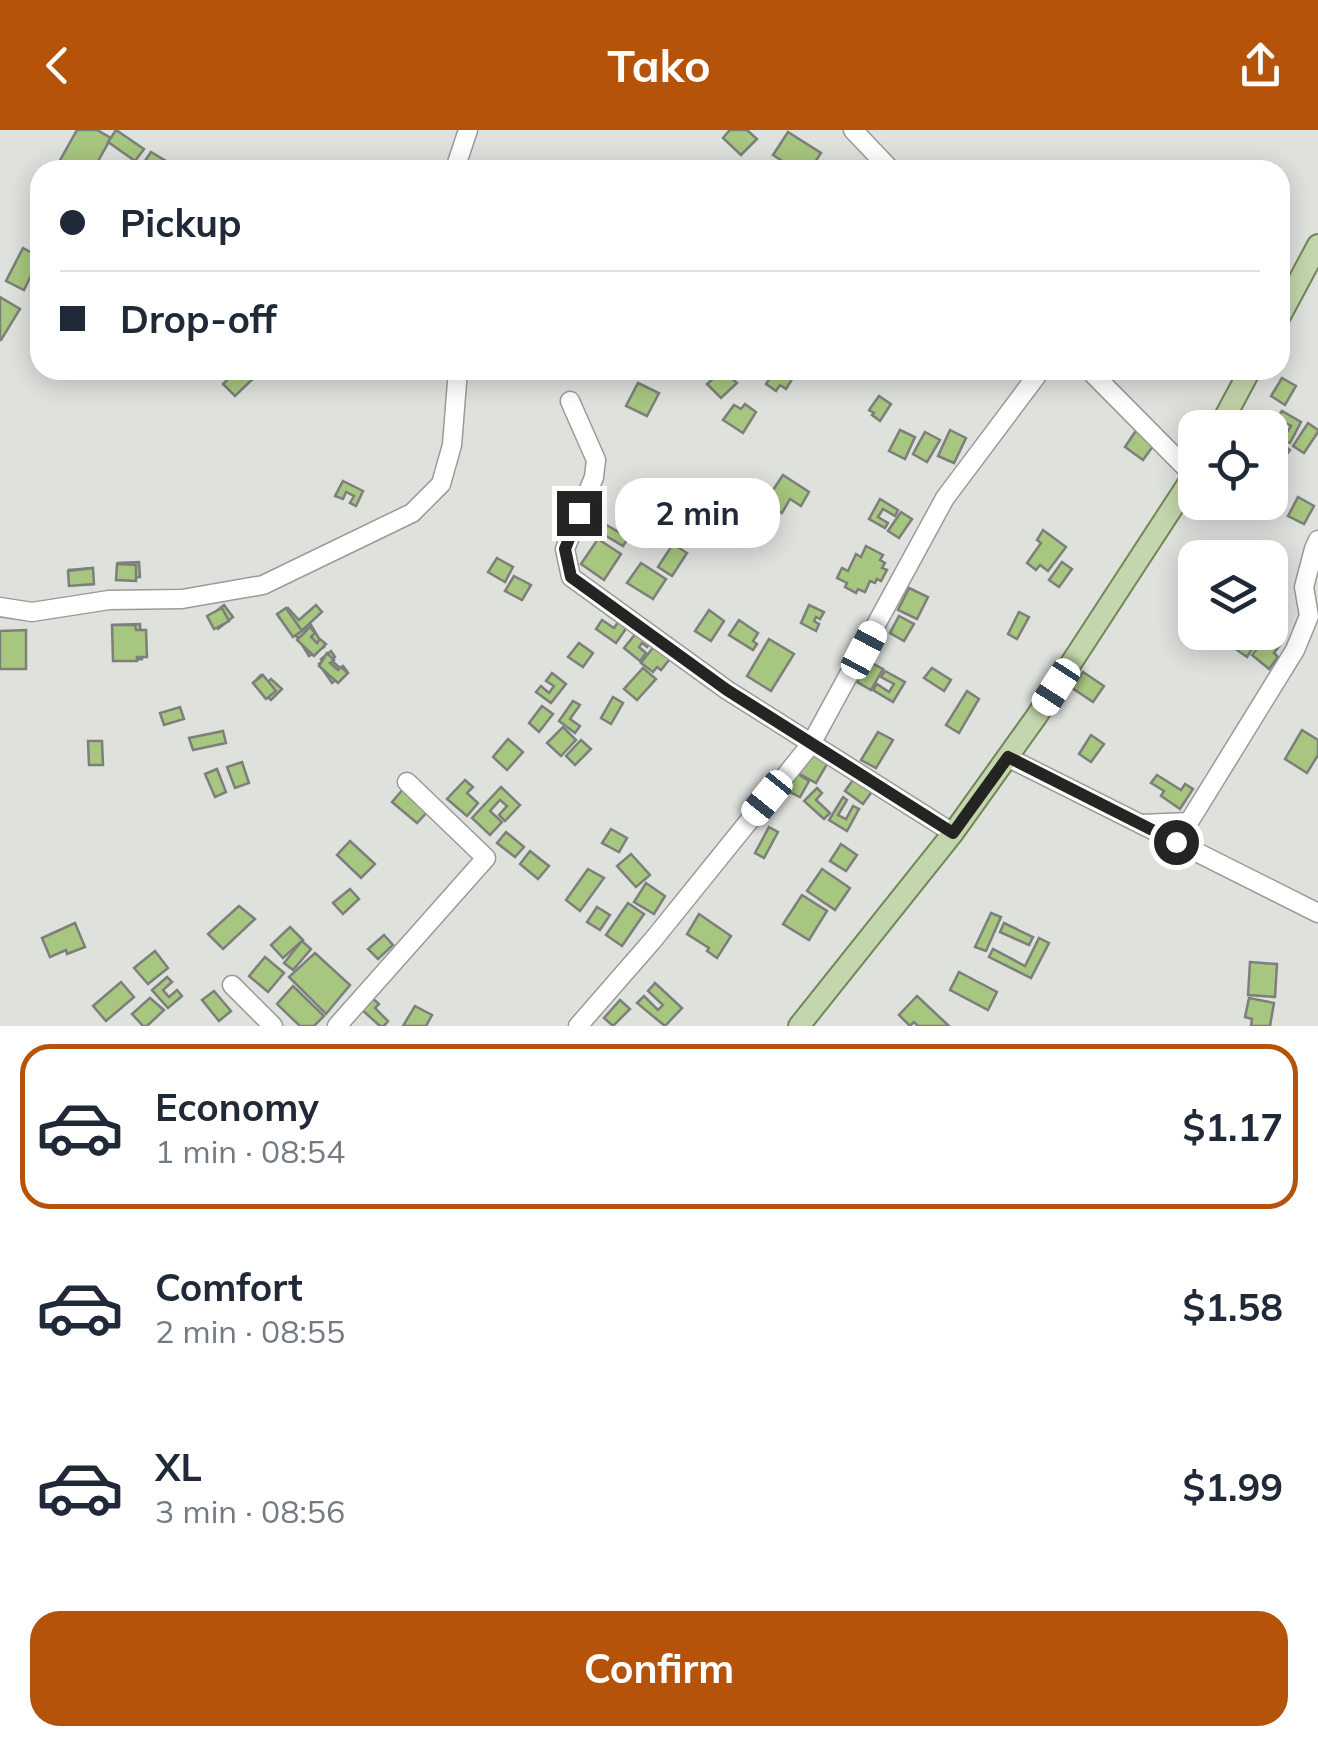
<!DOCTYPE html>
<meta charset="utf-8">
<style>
body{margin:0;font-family:Mulish,sans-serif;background:#f6f6f7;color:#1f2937;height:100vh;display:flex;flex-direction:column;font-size:38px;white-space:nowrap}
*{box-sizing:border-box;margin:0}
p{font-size:32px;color:#747a83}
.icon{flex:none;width:55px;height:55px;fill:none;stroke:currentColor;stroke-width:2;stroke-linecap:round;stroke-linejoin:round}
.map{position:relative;height:896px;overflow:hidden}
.sheet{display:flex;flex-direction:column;background:#fff;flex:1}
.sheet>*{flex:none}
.hud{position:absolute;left:30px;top:30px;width:1260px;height:220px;border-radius:30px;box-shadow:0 5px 25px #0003;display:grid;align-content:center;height:220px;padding:0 30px;background:#fff}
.controls{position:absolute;left:1178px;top:280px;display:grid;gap:20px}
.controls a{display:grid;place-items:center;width:110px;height:110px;border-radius:20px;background:#fff;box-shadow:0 5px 25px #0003;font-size:50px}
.end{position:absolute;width:45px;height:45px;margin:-22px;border:12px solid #242523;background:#fff;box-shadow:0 0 0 5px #fff}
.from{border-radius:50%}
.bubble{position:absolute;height:70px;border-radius:30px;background:#fff;box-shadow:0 5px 25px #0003;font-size:32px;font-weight:700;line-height:70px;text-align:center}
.car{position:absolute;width:30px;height:60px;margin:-30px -15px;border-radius:12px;box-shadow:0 0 8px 2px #0007;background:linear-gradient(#fff 24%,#345 0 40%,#fff 0 76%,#345 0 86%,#fff 0)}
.hud b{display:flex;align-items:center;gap:35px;height:95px;font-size:38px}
.hud b+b{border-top:2px solid #e0e1e3}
.hud i{width:25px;height:25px;background:#1f2937}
ul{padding:18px 0 0;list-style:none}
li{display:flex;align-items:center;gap:30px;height:165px;margin:0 20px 15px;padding:0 10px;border:5px solid transparent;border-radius:30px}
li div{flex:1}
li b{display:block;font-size:38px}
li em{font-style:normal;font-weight:700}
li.selected{border-color:#b45309}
li>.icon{width:90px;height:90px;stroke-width:1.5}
.primary-button{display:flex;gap:20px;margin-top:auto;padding:20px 30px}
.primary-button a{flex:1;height:115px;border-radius:30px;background:#b45309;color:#fff;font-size:40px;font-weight:700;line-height:115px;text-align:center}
header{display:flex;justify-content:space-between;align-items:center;height:130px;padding:0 30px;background:#b45309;color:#fff;font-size:45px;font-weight:700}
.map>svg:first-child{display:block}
.building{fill:#a7c67f;stroke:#7d7f7b;stroke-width:2.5}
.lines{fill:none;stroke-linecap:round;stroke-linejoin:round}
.minor-casing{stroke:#989b96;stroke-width:21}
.major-casing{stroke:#72865a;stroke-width:24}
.minor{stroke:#fff;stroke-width:18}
.major{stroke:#c4d6ad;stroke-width:20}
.route{stroke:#242523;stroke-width:12}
</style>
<header><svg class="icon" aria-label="back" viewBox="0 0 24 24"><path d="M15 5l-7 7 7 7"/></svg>Tako<svg class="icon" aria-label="share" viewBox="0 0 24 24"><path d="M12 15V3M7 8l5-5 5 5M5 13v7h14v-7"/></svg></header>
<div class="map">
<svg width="1318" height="896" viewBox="0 0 1318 896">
<rect width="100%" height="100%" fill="#dfe1dd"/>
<!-- building -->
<g class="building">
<polygon points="77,0 97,0 111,8 93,40 73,40 59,32"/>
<polygon points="116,0 144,19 135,31 108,12"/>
<polygon points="730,0 747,0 757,9 741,25 723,8"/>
<polygon points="788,2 821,23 810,40 796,40 773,25"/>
<polygon points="151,22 171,34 168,40 139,40"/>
<polygon points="23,118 40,127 24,160 6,151"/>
<polygon points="0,167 20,179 1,210 0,210"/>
<polygon points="232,240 262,240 235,266 223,254 234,243"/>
<polygon points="723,240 737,253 721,268 707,254"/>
<polygon points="771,240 791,240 789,243 794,246 786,259 780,255 776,261 766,254 774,242"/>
<polygon points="1282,248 1296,256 1285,275 1271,266"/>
<polygon points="638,253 659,263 647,286 626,276"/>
<polygon points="879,266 891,274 880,291 872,285 874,283 869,280"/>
<polygon points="745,274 756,282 743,303 723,290 734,275 741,279"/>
<polygon points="1282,281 1301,292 1290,313 1270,302 1273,293 1288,301 1291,296 1277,288"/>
<polygon points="1308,293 1318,300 1318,302 1304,323 1293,316"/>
<polygon points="1137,299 1156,312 1143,330 1125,317"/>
<polygon points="900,300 915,307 905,329 889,321"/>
<polygon points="950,300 966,308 954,333 938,326"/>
<polygon points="925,302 940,310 927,332 913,324"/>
<polygon points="1278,311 1290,320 1274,341 1270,338 1270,322"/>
<polygon points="783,345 809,362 801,376 790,369 782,383 765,372"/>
<polygon points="343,351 363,361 356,376 350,373 354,366 346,362 343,369 335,366"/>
<polygon points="633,363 650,374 623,416 598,401 603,393 622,404 632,388 621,381"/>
<polygon points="1298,367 1314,376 1304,394 1288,386"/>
<polygon points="880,369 898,380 895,386 883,379 878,387 888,393 885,398 869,389"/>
<polygon points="759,382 775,392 760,413 745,403"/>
<polygon points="901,382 912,389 899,408 888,401"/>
<polygon points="696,384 709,392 696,411 684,403"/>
<polygon points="1043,400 1066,417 1048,441 1040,435 1036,440 1027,433 1041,413 1037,410"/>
<polygon points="598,409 621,424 604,450 581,434"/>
<polygon points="673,414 687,423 672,446 658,437"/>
<polygon points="866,416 883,425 880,430 885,433 882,438 887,440 881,451 877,449 875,453 870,451 865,462 858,459 856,463 845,457 847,453 837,448 842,438 848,441 856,424 861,427"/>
<polygon points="497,428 513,437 505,452 488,442"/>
<polygon points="139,432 140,447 119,448 118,433"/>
<polygon points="1062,432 1072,439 1059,457 1049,450"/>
<polygon points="641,433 666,449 653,469 627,453"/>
<polygon points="117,434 136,435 136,451 116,450"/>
<polygon points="92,438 93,454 70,455 69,440"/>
<polygon points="93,438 94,454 69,456 68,441"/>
<polygon points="514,446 531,455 522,470 505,461"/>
<polygon points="909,458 928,467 917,489 898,480"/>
<polygon points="224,475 233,487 218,499 209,487"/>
<polygon points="316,475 322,482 296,506 279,487 288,478 299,490"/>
<polygon points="809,475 824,482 820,489 816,487 814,491 819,494 816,501 801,493"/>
<polygon points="222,478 229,491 214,499 207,486"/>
<polygon points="286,478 302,501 293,507 277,484"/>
<polygon points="613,478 632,490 616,513 596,499 602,490 614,498 618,492 608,485"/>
<polygon points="709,480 724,491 711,511 695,501"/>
<polygon points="1019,482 1029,487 1017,509 1008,504"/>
<polygon points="899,486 914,494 904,511 890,503"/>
<polygon points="739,490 758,503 753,511 757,514 753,520 729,505"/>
<polygon points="140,494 142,529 115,531 113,495"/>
<polygon points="112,495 135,495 136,500 146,500 147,527 137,527 137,531 113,531"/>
<polygon points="311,495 324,517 309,526 296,505"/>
<polygon points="310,497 315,503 311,507 317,513 320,509 326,514 314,526 297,510"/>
<polygon points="641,497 654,508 647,517 642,513 639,517 646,523 640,531 624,518"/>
<polygon points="26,500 26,539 0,539 0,501"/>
<polygon points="1248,502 1263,502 1247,527 1237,520"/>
<polygon points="1268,505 1280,515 1274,523 1278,527 1269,539 1252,525"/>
<polygon points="769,509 794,524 771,561 747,546"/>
<polygon points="658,511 674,524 661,540 657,537 653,542 641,533"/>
<polygon points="579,513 593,523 583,537 568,527"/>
<polygon points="331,521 335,527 331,530 340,538 343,536 347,541 332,553 319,534 323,531 321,529"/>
<polygon points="327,523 334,530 330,533 338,540 341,537 348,543 338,553 319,536"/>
<polygon points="868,531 883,539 871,560 857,552"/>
<polygon points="643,538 656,549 637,570 624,559"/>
<polygon points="932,538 951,550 944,561 924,548"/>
<polygon points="885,541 905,552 893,572 873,560 877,554 889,562 894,554 881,547"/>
<polygon points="1083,542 1104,556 1093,572 1072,558"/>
<polygon points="552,543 566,554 551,573 536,562 541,556 549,563 554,556 546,551"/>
<polygon points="261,545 268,552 271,549 282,559 271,570 253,553"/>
<polygon points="263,545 276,561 266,569 253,553"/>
<polygon points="967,561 979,569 959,603 946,595"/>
<polygon points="613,567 623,573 611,594 601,588"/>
<polygon points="573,571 580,575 570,589 580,596 575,603 559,591"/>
<polygon points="542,576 553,584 539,602 529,593"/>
<polygon points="180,577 184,589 164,595 160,583"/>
<polygon points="563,597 576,610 561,626 547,613"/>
<polygon points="1302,600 1318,610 1318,625 1307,643 1285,629"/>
<polygon points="223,601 226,613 193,620 189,608"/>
<polygon points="878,602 893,610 876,638 861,630"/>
<polygon points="1091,605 1104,614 1091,632 1079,624"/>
<polygon points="508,609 523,622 507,640 493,627"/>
<polygon points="581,610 591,619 575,635 566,626"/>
<polygon points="88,611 102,611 103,635 89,635"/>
<polygon points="811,619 830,629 816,653 798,643"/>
<polygon points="242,632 249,653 235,658 227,637"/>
<polygon points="217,639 226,662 215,667 205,644"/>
<polygon points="796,643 809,651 800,667 786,660"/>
<polygon points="1157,645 1181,660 1185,654 1193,659 1180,679 1161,666 1164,661 1151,653"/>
<polygon points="855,647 873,660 863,674 845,661"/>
<polygon points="465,650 473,657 467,663 478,673 467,686 447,669"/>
<polygon points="501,657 520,675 505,691 499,685 507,676 500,670 490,681 502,692 490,705 472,688"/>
<polygon points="404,658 429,680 417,693 392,672"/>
<polygon points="817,658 822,663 816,670 830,683 824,689 804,671"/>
<polygon points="843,667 847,670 838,685 846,689 853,676 859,679 847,701 829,690"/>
<polygon points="769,697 778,702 764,728 755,723"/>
<polygon points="611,699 627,708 619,722 602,713"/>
<polygon points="506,702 524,717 515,727 497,713"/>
<polygon points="350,711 375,734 361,748 337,725"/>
<polygon points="841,714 857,725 846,741 830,731"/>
<polygon points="530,721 549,736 538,749 520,734"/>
<polygon points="631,724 650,745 636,757 617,736"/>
<polygon points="588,739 604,748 580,781 566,770"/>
<polygon points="822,739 850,758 835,780 807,761"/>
<polygon points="646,753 665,766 654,784 634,772"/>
<polygon points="350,759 359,769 343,784 333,773"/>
<polygon points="802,765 827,781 809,810 783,794"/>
<polygon points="628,773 644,784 622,816 606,805"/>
<polygon points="239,776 255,789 223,819 208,804"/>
<polygon points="597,777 610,785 600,800 587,792"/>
<polygon points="991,783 1001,787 986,821 975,817"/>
<polygon points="699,784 731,806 717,828 707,821 709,818 687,804"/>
<polygon points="75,793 85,817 67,824 66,820 50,827 42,808"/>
<polygon points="1004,793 1033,807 1029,815 1000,802"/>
<polygon points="290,797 303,810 283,828 271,815"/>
<polygon points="384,805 393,815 378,829 368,819"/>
<polygon points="1039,808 1049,813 1031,848 989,827 993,819 1025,836"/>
<polygon points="302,811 311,819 293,840 284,833"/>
<polygon points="155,821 168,838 148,854 134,838"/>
<polygon points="315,823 350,855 326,884 289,847"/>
<polygon points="265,827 284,843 268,862 249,846"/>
<polygon points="1250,832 1277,834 1275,867 1248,865"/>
<polygon points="959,842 997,862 988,880 950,860"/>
<polygon points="167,847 172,852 163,860 169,867 177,860 182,866 168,878 152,860"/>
<polygon points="121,852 134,867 106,891 93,876"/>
<polygon points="655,853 682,878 665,896 637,873 644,866 658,880 663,875 648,861"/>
<polygon points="293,856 324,886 314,896 300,896 277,874"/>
<polygon points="214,861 231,881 219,891 202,870"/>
<polygon points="917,866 949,896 918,896 914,892 910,896 899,885"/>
<polygon points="150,868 164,880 147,896 143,896 132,884"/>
<polygon points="372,868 379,874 375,878 388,891 384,896 380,896 361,879"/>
<polygon points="1249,868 1274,873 1270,896 1251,896 1252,889 1245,887"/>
<polygon points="620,870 630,879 613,896 604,888"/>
<polygon points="415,876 432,885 426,896 403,896"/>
</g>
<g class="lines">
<defs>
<g id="minor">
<polyline points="853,0 891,40"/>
<polyline points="457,40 456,36 468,0"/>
<polyline points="1089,240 1193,345"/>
<polyline points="570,271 596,330 594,347 565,419 571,447 727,560 953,703"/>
<polyline points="0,477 32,482 109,470 182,469 263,455 412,383 441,354 452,315 458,240"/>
<polyline points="1007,627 1318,783"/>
<polyline points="1141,694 1189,692 1295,520 1309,486 1304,457 1314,419 1318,410"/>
<polyline points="232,855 273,896"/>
<polyline points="337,896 486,728 407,652"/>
<polyline points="578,896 653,810 811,614 945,368 1041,240"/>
</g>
<g id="major">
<polyline points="1280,186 1318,115"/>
<polyline points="1219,298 1250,240"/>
<polyline points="799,896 953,703 1036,587 1195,343"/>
</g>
</defs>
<!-- minor casing -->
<use href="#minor" class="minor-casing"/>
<!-- major casing -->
<use href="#major" class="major-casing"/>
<!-- minor -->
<use href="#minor" class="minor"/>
<!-- major -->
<use href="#major" class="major"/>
</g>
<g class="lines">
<!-- route -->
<polyline class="route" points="579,383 565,419 571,447 727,560 953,703 1008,627 1176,712"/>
</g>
</svg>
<div class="controls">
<a><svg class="icon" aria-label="locate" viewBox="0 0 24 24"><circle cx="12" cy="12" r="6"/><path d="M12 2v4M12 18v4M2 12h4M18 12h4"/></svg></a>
<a><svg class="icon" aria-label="layers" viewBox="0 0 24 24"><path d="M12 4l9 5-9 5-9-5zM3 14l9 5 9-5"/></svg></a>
</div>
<i class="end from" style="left:1176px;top:712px"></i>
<i class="end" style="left:579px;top:383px"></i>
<div class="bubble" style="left:615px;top:348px;width:165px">2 min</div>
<i class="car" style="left:864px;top:520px;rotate:28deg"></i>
<i class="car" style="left:1056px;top:557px;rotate:213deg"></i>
<i class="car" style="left:767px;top:668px;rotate:219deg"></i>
<div class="hud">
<b><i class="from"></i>Pickup</b>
<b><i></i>Drop-off</b>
</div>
</div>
<section class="sheet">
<ul>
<li class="selected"><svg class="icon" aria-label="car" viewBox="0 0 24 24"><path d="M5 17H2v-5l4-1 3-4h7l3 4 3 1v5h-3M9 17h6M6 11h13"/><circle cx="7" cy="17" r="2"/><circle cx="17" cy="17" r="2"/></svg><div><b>Economy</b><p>1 min · 08:54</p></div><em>$1.17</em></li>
<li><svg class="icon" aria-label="car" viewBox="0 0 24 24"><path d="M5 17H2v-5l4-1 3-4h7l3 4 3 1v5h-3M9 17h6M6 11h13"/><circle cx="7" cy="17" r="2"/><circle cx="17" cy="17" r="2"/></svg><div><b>Comfort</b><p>2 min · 08:55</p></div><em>$1.58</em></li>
<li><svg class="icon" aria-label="car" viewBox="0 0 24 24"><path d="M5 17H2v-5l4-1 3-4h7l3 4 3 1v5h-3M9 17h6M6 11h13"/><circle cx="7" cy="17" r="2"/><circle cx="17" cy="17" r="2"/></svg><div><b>XL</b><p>3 min · 08:56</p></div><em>$1.99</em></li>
</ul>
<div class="primary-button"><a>Confirm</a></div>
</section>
